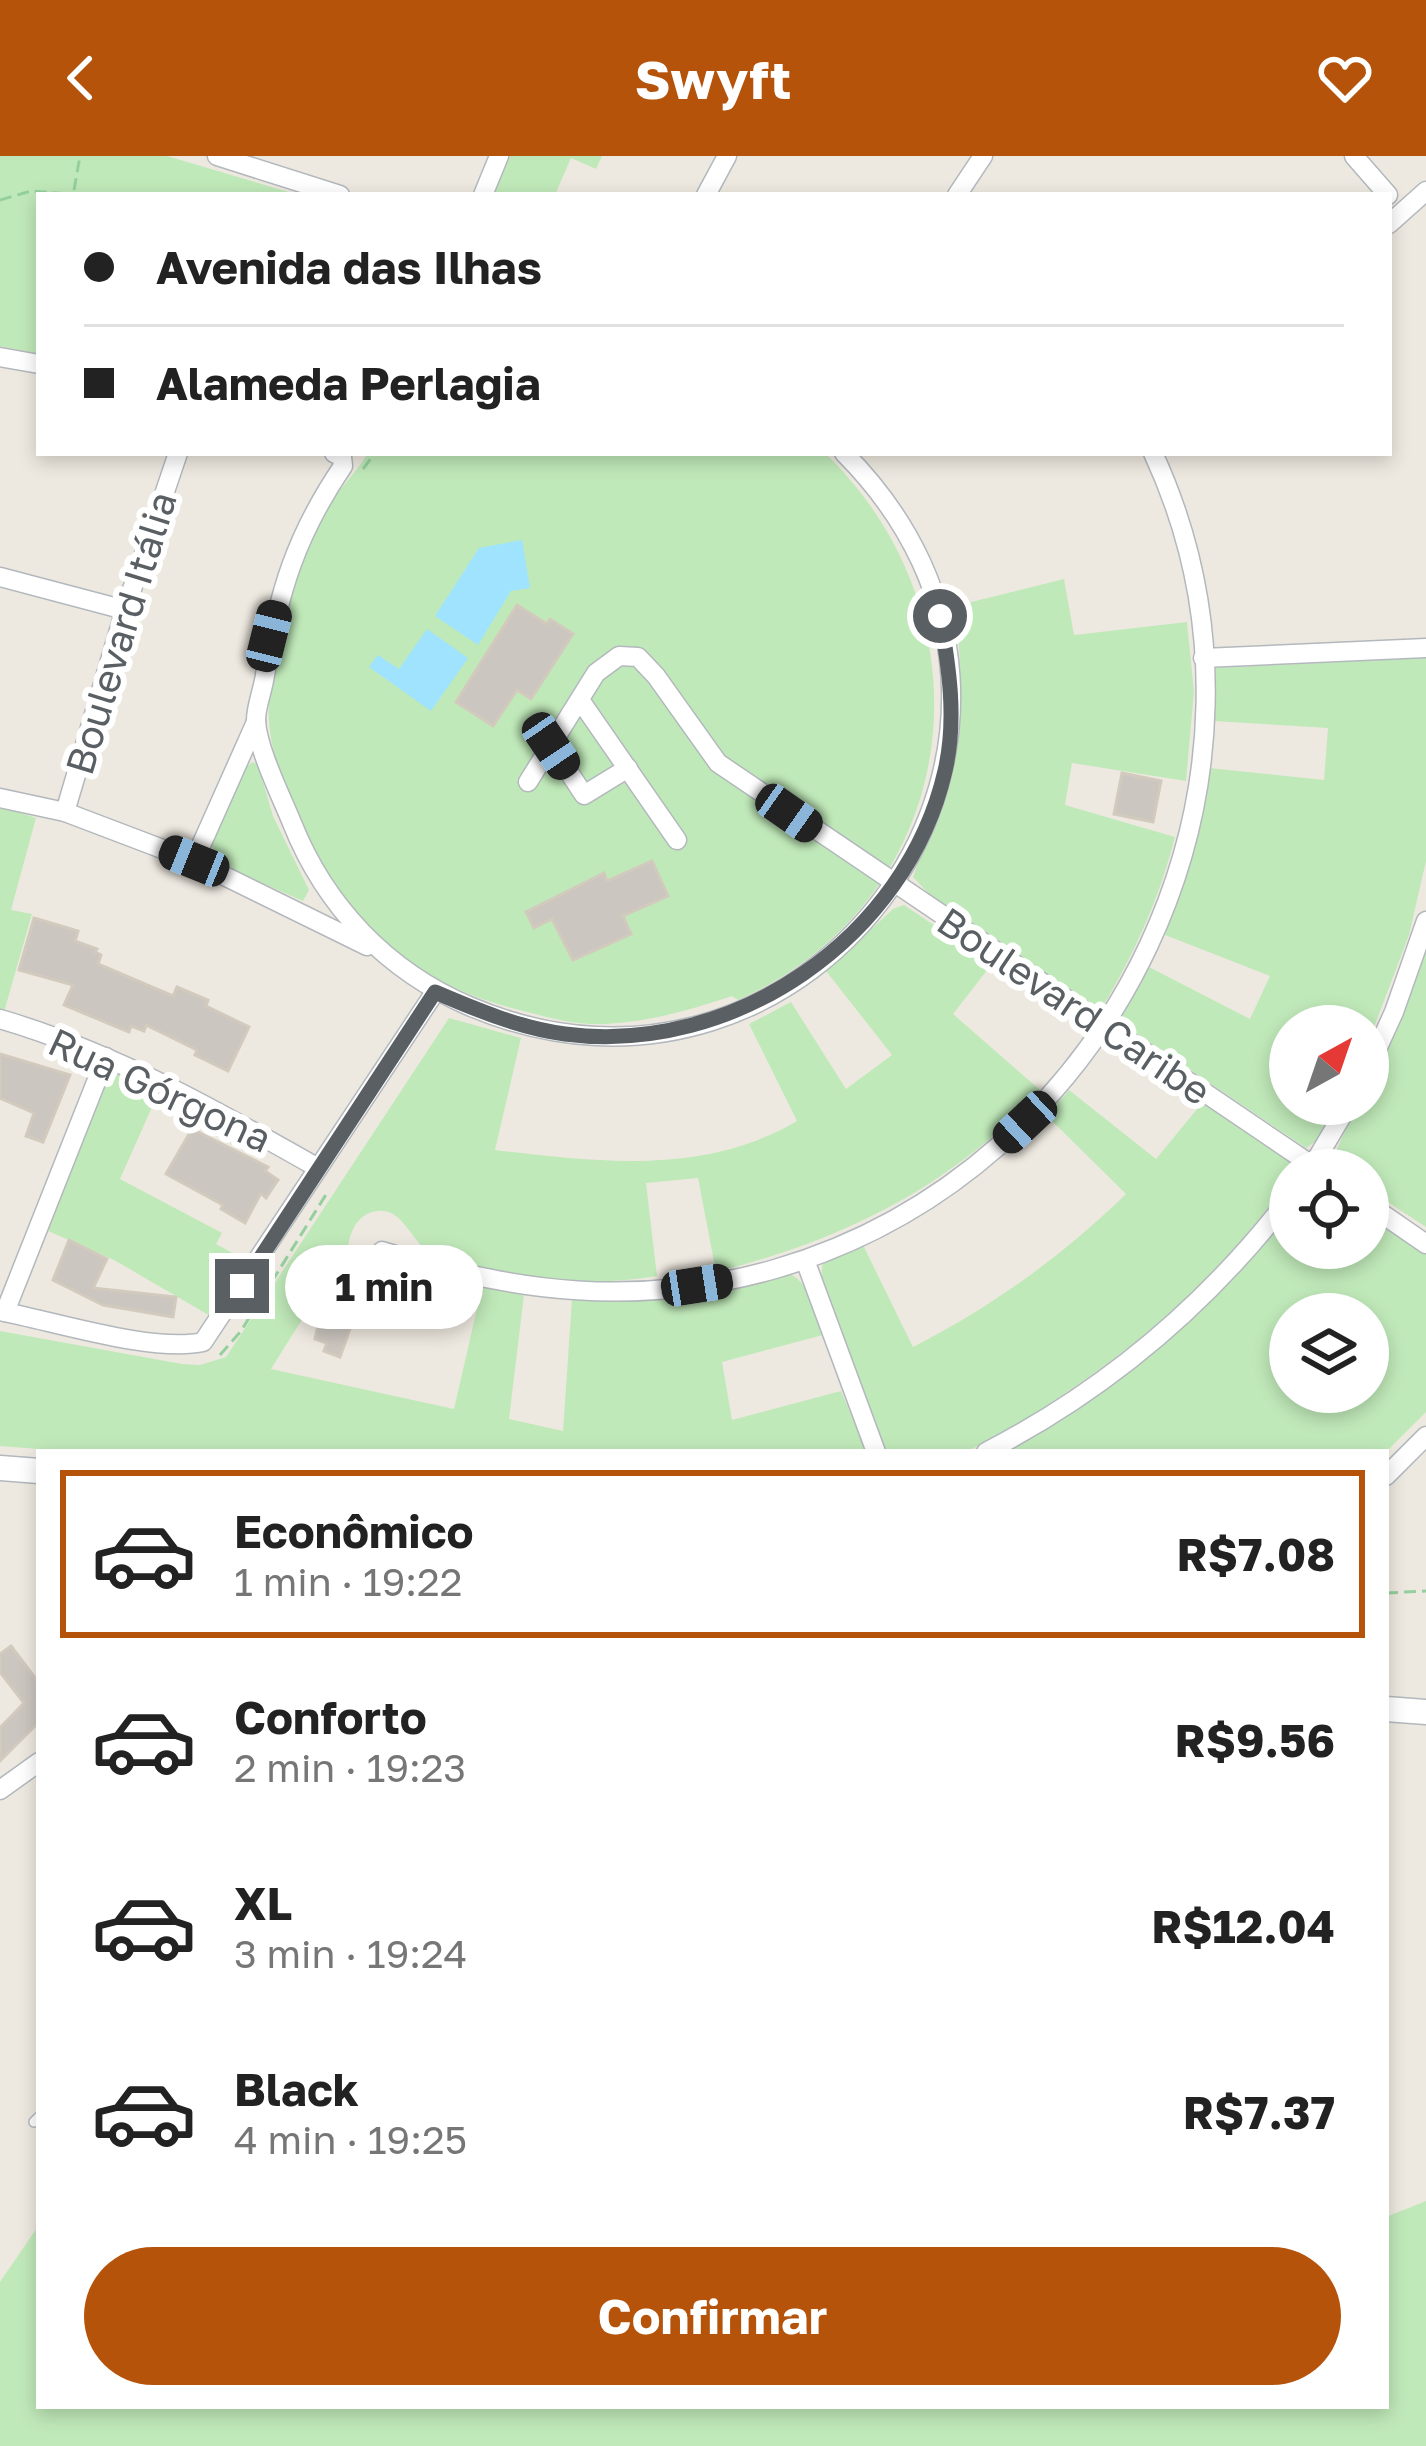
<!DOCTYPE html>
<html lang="pt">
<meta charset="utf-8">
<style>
body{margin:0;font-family:"Golos Text",sans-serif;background:#f2f2f2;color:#222;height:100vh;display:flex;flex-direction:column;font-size:45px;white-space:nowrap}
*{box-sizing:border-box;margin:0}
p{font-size:39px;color:#767676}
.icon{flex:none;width:66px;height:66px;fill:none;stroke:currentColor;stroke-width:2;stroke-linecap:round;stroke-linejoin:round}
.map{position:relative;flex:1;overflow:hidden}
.side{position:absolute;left:36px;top:1293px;width:1353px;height:960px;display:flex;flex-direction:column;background:#fff;border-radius:0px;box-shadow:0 6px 18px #0003}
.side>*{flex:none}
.banner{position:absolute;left:36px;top:36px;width:1356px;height:264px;border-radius:0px;box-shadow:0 6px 18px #0003;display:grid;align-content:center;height:264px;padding:0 48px;background:#fff}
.needle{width:78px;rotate:40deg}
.buttons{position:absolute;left:1269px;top:849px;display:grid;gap:24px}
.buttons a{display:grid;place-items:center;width:120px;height:120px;border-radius:50%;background:#fff;box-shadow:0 6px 18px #0003;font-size:60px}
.end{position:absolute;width:54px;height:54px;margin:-27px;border:15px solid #595f63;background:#fff;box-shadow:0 0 0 6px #fff}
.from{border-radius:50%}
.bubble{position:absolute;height:84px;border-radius:42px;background:#fff;box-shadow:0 6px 18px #0003;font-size:39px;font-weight:700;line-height:84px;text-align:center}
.car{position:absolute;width:36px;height:72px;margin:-36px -18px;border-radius:15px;box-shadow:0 0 9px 3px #0007;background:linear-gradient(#222 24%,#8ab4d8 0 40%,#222 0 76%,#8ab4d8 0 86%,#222 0)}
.banner b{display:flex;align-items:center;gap:42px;height:114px;font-size:45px}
.banner b+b{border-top:3px solid #e0e0e0}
.banner i{width:30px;height:30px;background:#222}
ul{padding:21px 0 0;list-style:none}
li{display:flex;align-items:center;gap:36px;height:168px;margin:0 24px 18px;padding:0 24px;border:6px solid transparent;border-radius:0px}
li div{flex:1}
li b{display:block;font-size:45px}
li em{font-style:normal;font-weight:700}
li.on{border-color:#b45309}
li>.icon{width:108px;height:108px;stroke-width:1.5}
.primary-button{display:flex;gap:24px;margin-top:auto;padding:24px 48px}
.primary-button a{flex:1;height:138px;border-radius:72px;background:#b45309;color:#fff;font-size:48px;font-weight:700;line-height:138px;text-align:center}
header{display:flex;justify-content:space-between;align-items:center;height:156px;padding:0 48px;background:#b45309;color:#fff;font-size:54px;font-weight:700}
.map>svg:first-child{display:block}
.green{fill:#c0e9b9;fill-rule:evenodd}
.water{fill:#9fe3ff}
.building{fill:#cbc6bf;stroke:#d3cabe;stroke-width:3}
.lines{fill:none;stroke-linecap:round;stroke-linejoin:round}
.lane-casing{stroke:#b3b8bd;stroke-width:12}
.street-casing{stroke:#b3b8bd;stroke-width:21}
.secondary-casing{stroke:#b2b8bd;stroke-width:27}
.path{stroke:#94d09d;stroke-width:3;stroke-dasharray:12 6;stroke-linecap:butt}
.lane{stroke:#fff;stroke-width:9}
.street{stroke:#fff;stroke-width:18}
.secondary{stroke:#fff;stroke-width:24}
.route{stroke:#595f63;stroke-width:15}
.labels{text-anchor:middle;stroke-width:12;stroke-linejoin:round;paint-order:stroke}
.street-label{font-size:39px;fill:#595f63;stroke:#fff}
</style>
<header><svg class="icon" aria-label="back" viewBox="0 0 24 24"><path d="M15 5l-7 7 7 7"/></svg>Swyft<svg class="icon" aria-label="heart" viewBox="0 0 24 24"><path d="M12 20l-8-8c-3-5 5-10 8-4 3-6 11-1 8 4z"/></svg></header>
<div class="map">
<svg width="1426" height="2290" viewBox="0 0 1426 2290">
<rect width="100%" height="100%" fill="#eee9e0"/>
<!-- green -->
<g class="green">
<polygon points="0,0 167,0 299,39 39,39 39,198 0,190"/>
<polygon points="504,0 602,0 596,13 571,2 555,39 487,39"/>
<path d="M368 297H825C998 464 963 744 738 844L732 840C687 855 639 869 590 868 566 867 543 860 519 854 417 828 357 777 308 683 288 645 265 589 269 545 274 480 290 411 325 355 337 335 356 317 368 297Z"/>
<path d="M1064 423 1074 479 1187 466 1194 536 1186 625 1072 607 1065 649 1175 681C1159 743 1135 796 1103 850L1094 852 932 741 913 721C921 695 937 671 945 644 964 580 963 515 955 450Z"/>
<polygon points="1426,502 1426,705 1409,779 1368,887 1368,870 1290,870 1290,948 1338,948 1319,983 1306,992 1128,872 1122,858 1149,811 1250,863 1270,820 1165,779 1184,724 1209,612 1324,624 1328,572 1214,565 1216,512"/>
<polygon points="253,606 258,609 273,660 309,734 303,745 237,716 213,696 212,688 241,614"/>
<polygon points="0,650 36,662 11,754 32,758 4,856 0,855"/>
<path d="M904 749 992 808 953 858 1040 934C953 1030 840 1085 716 1116L698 1022 646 1027 657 1120C586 1132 500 1125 434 1098 411 1090 405 1051 377 1055 348 1059 347 1094 345 1116L335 1111 271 1213 454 1253 482 1131 524 1139 509 1263 563 1275 572 1143H621L787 1117C811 1125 815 1157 823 1179L722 1206 732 1264 841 1235 867 1296H77L0 1290V1175L182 1208 200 1209 226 1201 449 862 521 882 495 994C597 1006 704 1020 797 965L749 868 791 846 846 933 892 899 826 815 893 753Z"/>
<polygon points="1426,782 1426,1071 1368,1033 1368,1014 1340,1014 1332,1004 1357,948 1368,948 1368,927 1411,831"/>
<polygon points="116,913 160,933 120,1023 222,1077 216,1088 247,1105 212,1161 114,1104 46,1074 106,926"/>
<path d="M1069 934 1156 1003 1202 947 1291 1006 1290 1022C1225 1114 1144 1187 1049 1248 1024 1265 998 1283 969 1294 946 1302 911 1296 886 1296L821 1122 823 1104 863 1089 913 1191C993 1150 1061 1101 1126 1038L1047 960Z"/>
<path d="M1290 1055V1092H1368V1057L1426 1096V1256L1386 1296H1004C1114 1236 1215 1156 1290 1055ZM1290 1158H1368V1236H1290Z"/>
<polygon points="1426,2045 1426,2290 0,2290 0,2126 39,2069 39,2250 1386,2250 1386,2061"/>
</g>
<!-- water -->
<g class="water">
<polygon points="522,384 530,432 511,435 478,489 435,460 479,392"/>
<polygon points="427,473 468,502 431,555 369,511 378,499 399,513"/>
</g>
<!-- building -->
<g class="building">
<polygon points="517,449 547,468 550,463 573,478 531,543 517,534 493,570 456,546"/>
<polygon points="1122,617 1161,625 1153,666 1114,658"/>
<polygon points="652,705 668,740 623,760 631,778 573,804 552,763 534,772 526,756 604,717 607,725"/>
<polygon points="34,762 78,775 75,785 97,793 95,796 101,799 98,808 173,840 177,831 208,844 206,850 249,871 228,915 195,899 197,894 146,869 144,875 131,870 129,876 64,849 73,829 19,814"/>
<polygon points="0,898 70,919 43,986 26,980 34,957 0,942"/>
<polygon points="192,973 268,1011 265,1015 278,1024 266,1042 261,1037 245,1067 221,1053 223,1049 166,1018"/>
<polygon points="69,1084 107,1103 93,1132 176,1141 173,1161 103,1149 53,1124"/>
<polygon points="335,1135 360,1144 340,1201 324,1195 327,1187 315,1183 323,1148 329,1151"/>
<polygon points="11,1490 39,1527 39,1566 0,1605 0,1572 24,1547 0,1516 0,1498"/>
</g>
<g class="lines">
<defs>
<polyline id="lane" points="34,1966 39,1961"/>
<g id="street">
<polyline points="217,0 340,39"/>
<polyline points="1354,0 1388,39"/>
<polyline points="483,39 499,0"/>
<polyline points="706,39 727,0"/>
<polyline points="957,39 983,0"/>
<polyline points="1389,68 1426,35"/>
<polyline points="0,201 39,208"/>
<path d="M334 297 342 301 343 310C296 379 278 437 265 519 263 534 256 550 256 564 257 592 281 640 292 667 325 750 387 815 469 850 815 998 1120 574 844 297"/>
<polyline points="0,421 125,454"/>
<polyline points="1203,502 1426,492"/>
<polyline points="580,544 677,684"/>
<polyline points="551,589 584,639 628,612"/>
<polyline points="528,626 596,517 619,500 638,501 656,520 718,607 1319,1014"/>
<polyline points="0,642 65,656 194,705 367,790"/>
<polyline points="65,656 125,454 178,297"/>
<polyline points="194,705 256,566"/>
<path d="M0 863C113 896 216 954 318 1012"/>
<polyline points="1368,913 1394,856 1426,765"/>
<polyline points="1310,1014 1349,948"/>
<polyline points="1368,1048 1426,1088"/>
<path d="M382 1095C516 1137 638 1152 775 1113 1116 1014 1304 622 1153 297"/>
<polyline points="805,1104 876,1296"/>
<path d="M0 1155C53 1165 153 1197 203 1186L435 836"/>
<polyline points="5,1156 106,901"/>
<path d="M986 1296C1106 1234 1208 1148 1290 1041"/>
<polyline points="1386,1320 1426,1280"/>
<polyline points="0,1634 39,1606"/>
</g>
<g id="secondary">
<polyline points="0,1312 39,1315"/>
<polyline points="1386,1553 1426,1556"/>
</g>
</defs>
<!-- lane casing -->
<use href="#lane" class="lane-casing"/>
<!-- street casing -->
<use href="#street" class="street-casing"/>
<!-- secondary casing -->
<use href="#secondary" class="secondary-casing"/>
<!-- path -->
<g class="path">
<polyline points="74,34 80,0"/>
<polyline points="0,44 31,35 82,39"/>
<polyline points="363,313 375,297"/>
<polyline points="220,1199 241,1175 327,1037"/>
<polyline points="1386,1437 1426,1435"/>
</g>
<!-- lane -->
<use href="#lane" class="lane"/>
<!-- street -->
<use href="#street" class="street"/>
<!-- secondary -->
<use href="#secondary" class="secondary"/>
</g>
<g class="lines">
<!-- route -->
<path class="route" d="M242 1130 435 836C477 854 520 872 565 878 734 900 907 781 945 615 957 564 949 511 940 460"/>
</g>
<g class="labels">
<!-- street labels -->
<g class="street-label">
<text transform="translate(121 477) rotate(-73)" y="14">Boulevard Itália</text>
<text transform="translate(1074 850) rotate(34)" y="14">Boulevard Caribe</text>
<text transform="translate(160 934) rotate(25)" y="14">Rua Górgona</text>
</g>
</g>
</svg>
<div class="buttons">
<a><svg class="needle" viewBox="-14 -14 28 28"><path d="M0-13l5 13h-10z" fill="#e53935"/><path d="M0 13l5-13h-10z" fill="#767676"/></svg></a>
<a><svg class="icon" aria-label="locate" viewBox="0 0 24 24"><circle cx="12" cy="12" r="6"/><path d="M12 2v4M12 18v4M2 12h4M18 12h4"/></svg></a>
<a><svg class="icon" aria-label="layers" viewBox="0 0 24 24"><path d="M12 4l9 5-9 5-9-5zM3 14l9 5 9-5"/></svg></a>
</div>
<i class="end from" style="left:940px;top:460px"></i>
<i class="end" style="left:242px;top:1130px"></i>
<div class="bubble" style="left:285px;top:1089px;width:198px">1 min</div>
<i class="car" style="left:269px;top:480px;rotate:14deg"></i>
<i class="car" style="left:551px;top:590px;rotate:146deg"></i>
<i class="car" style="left:789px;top:657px;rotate:125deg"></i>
<i class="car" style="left:194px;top:705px;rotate:292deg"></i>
<i class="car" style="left:1025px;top:966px;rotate:227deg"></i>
<i class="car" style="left:697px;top:1129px;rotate:81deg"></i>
<div class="banner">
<b><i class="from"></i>Avenida das Ilhas</b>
<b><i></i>Alameda Perlagia</b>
</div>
<section class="side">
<ul>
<li class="on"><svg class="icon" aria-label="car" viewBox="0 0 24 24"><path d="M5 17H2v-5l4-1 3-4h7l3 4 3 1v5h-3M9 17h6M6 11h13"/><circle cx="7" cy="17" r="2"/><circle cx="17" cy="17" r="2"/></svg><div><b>Econômico</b><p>1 min · 19:22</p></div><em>R$7.08</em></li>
<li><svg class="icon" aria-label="car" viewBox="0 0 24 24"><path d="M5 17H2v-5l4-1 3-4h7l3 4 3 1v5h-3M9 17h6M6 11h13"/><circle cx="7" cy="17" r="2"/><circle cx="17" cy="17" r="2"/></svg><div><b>Conforto</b><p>2 min · 19:23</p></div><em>R$9.56</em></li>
<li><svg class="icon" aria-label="car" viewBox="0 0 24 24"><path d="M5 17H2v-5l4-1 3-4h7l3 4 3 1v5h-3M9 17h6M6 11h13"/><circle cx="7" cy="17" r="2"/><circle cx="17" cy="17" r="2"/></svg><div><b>XL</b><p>3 min · 19:24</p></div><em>R$12.04</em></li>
<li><svg class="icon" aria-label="car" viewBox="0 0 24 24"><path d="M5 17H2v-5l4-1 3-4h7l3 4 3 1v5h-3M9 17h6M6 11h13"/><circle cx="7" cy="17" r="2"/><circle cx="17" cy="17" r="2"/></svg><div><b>Black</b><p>4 min · 19:25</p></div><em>R$7.37</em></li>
</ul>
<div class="primary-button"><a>Confirmar</a></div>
</section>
</div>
